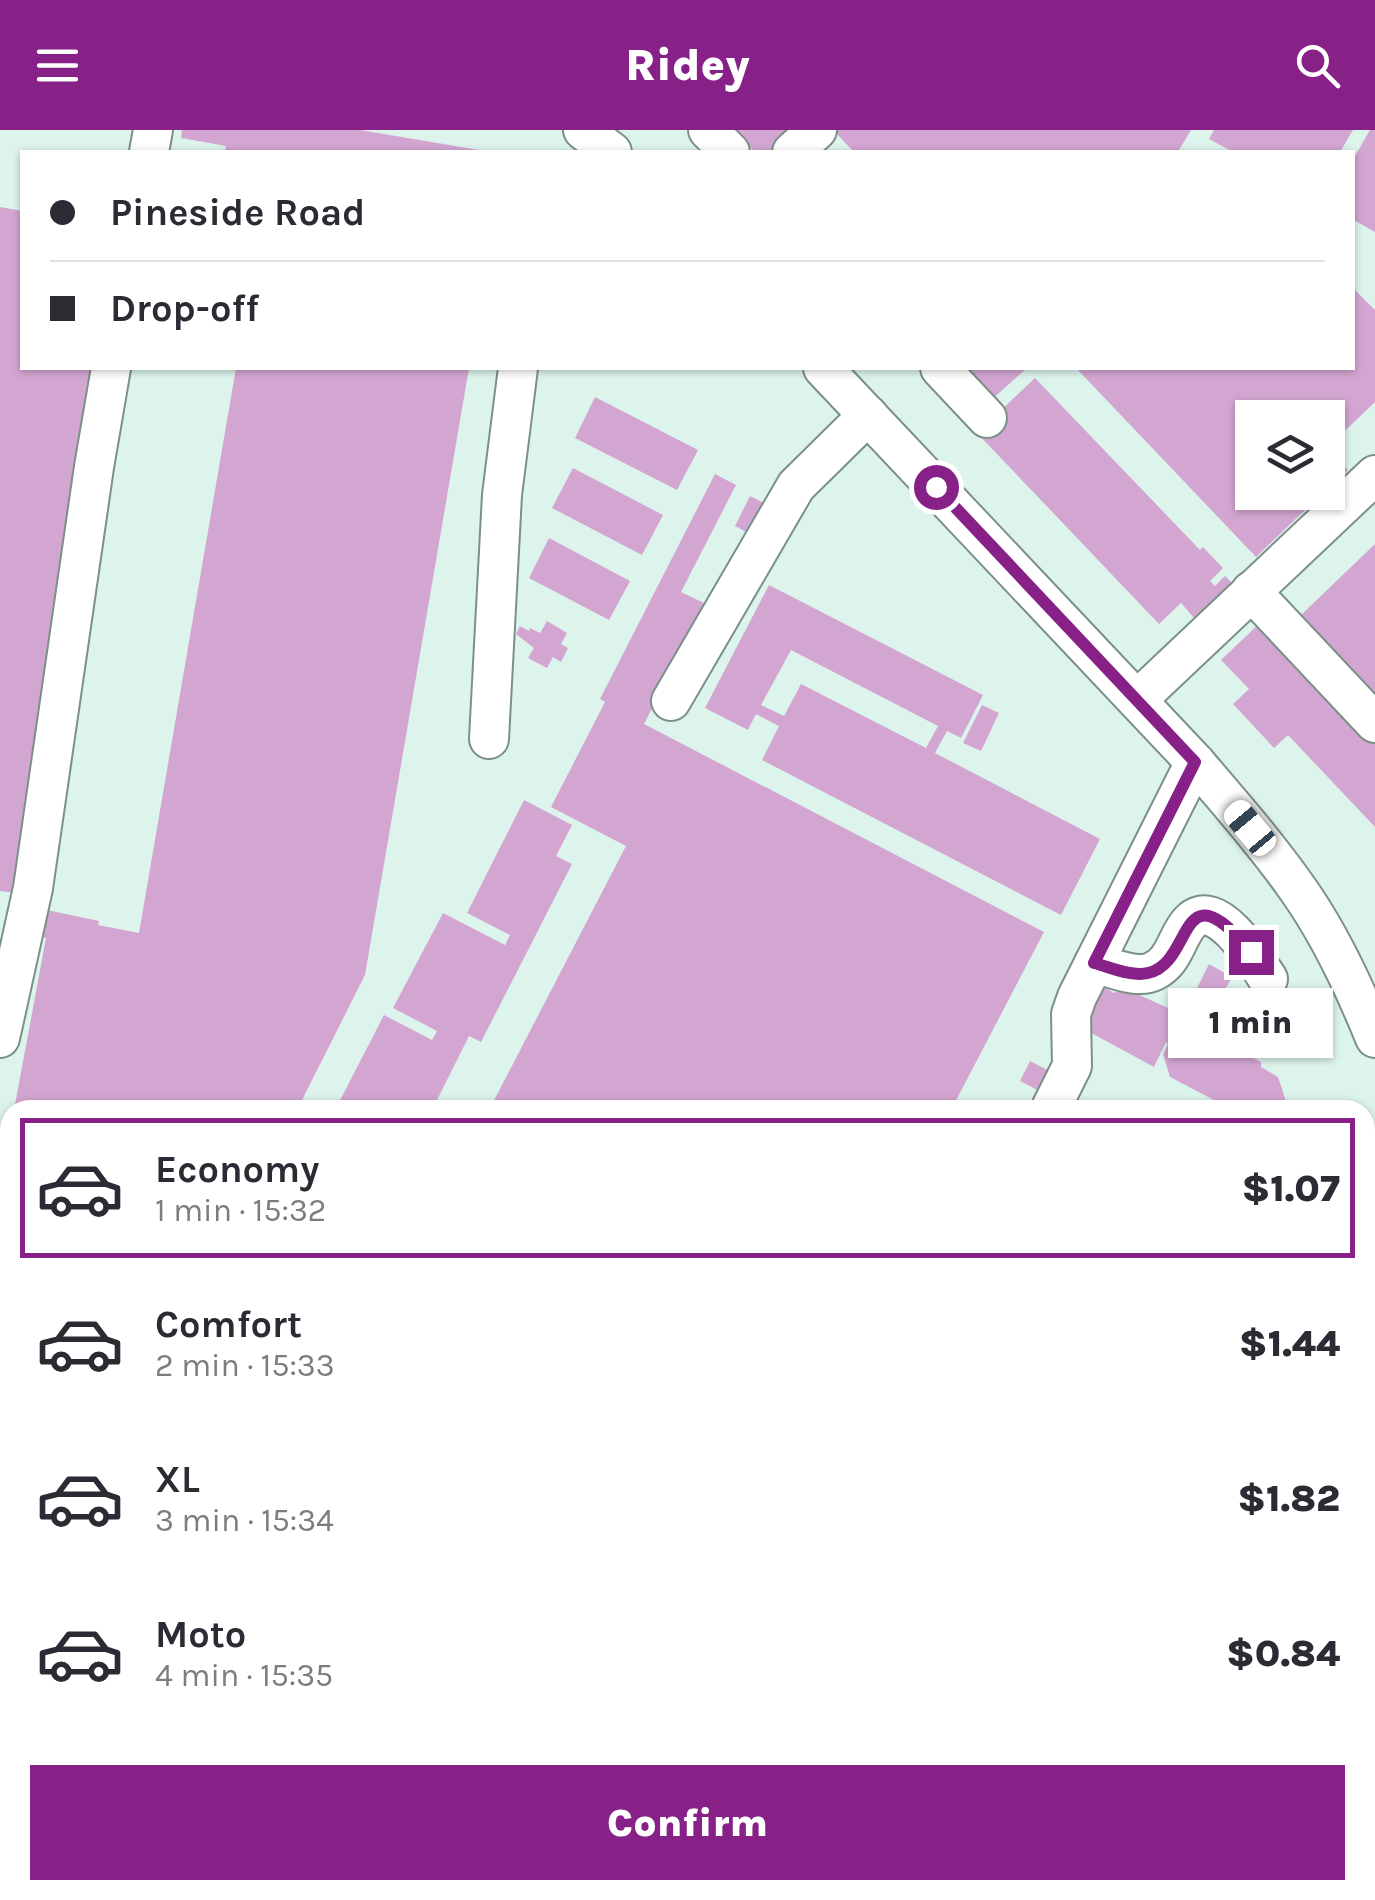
<!DOCTYPE html>
<meta charset="utf-8">
<style>
body{margin:0;font-family:Karla,sans-serif;background:#f2f2f3;color:#2b2b33;height:100vh;display:flex;flex-direction:column;font-size:38px;white-space:nowrap}
*{box-sizing:border-box;margin:0}
p{font-size:32px;color:#7c7c81}
.icon{flex:none;width:55px;height:55px;fill:none;stroke:currentColor;stroke-width:2;stroke-linecap:round;stroke-linejoin:round}
.map{position:relative;flex:1;overflow:hidden}
.panel{position:absolute;left:0px;top:970px;width:1375px;height:800px;display:flex;flex-direction:column;background:#fff;border-radius:30px 30px 0 0;box-shadow:0 2px 8px #0004}
.panel>*{flex:none}
.hud{position:absolute;left:20px;top:20px;width:1335px;height:220px;border-radius:0px;box-shadow:0 2px 8px #0004;display:grid;align-content:center;height:220px;padding:0 30px;background:#fff}
.tools{position:absolute;left:1235px;top:270px;display:grid;gap:20px}
.tools a{display:grid;place-items:center;width:110px;height:110px;border-radius:0px;background:#fff;box-shadow:0 2px 8px #0004;font-size:50px}
.end{position:absolute;width:45px;height:45px;margin:-22px;border:12px solid #872188;background:#fff;box-shadow:0 0 0 5px #fff}
.from{border-radius:50%}
.bubble{position:absolute;height:70px;border-radius:0px;background:#fff;box-shadow:0 2px 8px #0004;font-size:32px;font-weight:800;line-height:70px;text-align:center}
.car{position:absolute;width:30px;height:60px;margin:-30px -15px;border-radius:12px;box-shadow:0 0 8px 2px #0007;background:linear-gradient(#fff 24%,#345 0 40%,#fff 0 76%,#345 0 86%,#fff 0)}
.hud b{display:flex;align-items:center;gap:35px;height:95px;font-size:38px}
.hud b+b{border-top:2px solid #e1e1e2}
.hud i{width:25px;height:25px;background:#2b2b33}
ul{padding:18px 0 0;list-style:none}
li{display:flex;align-items:center;gap:30px;height:140px;margin:0 20px 15px;padding:0 10px;border:5px solid transparent;border-radius:0px}
li div{flex:1}
li b{display:block;font-size:38px}
li em{font-style:normal;font-weight:800}
li.selected{border-color:#872188}
li>.icon{width:90px;height:90px;stroke-width:1.5}
.cta{display:flex;gap:20px;margin-top:auto;padding:20px 30px}
.cta a{flex:1;height:115px;border-radius:0px;background:#872188;color:#fff;font-size:40px;font-weight:800;line-height:115px;text-align:center}
header{display:flex;justify-content:space-between;align-items:center;height:130px;padding:0 30px;background:#872188;color:#fff;font-size:45px;font-weight:800}
.map>svg:first-child{display:block}
.building{fill:#d3a6d1;fill-rule:evenodd}
.lines{fill:none;stroke-linecap:round;stroke-linejoin:round}
.minor-casing{stroke:#7b9089;stroke-width:42}
.major-casing{stroke:#7b9089;stroke-width:52}
.minor{stroke:#fff;stroke-width:38}
.major{stroke:#fff;stroke-width:48}
.route{stroke:#872188;stroke-width:12}
</style>
<header><svg class="icon" aria-label="menu" viewBox="0 0 24 24"><path d="M4 6h16M4 12h16M4 18h16"/></svg>Ridey<svg class="icon" aria-label="search" viewBox="0 0 24 24"><circle cx="10" cy="10" r="6"/><path d="M15 15l6 6"/></svg></header>
<div class="map">
<svg width="1375" height="1770" viewBox="0 0 1375 1770">
<rect width="100%" height="100%" fill="#ddf4ed"/>
<!-- building -->
<g class="building">
<polygon points="182,0 360,0 479,20 479,22 225,22 226,16 181,8"/>
<polygon points="733,0 800,0 783,22 755,22"/>
<polygon points="833,0 1191,0 1179,20 1183,22 854,22"/>
<polygon points="1214,0 1353,0 1340,22 1233,22 1209,9"/>
<polygon points="1370,0 1375,0 1375,102 1352,89 1352,31"/>
<polygon points="0,77 22,81 22,238 99,238 18,763 0,761"/>
<polygon points="1352,157 1375,180 1375,272 1328,317 1328,288 1252,288 1252,362 1324,362 1256,427 1076,238 1352,238"/>
<polygon points="236,238 469,238 365,845 297,980 14,980 46,808 36,806 42,779 99,791 98,795 139,803"/>
<polygon points="958,238 1027,238 990,271"/>
<polygon points="1035,248 1200,420 1203,417 1223,438 1210,451 1215,456 1225,446 1233,454 1196,490 1181,473 1159,494 977,303"/>
<polygon points="595,267 698,320 677,360 575,308"/>
<polygon points="1328,318 1348,340 1328,359"/>
<polygon points="573,338 663,385 642,425 552,378"/>
<polygon points="715,344 736,355 681,462 706,474 644,594 1044,802 951,980 489,980 626,716 551,677 605,572 600,569"/>
<polygon points="750,366 794,388 778,419 735,396"/>
<polygon points="549,408 630,451 609,490 529,448"/>
<polygon points="1375,414 1375,564 1300,486"/>
<path d="M769 455 983 565 961 608 947 601 935 623 1100 709 1061 785 762 630 779 596 756 584 748 600 705 578ZM791 520 938 596 926 618 801 554 784 586 761 575Z"/>
<polygon points="1264,489 1297,531 1375,614 1375,697 1288,605 1274,618 1233,574 1249,559 1221,530"/>
<polygon points="547,491 567,503 561,514 568,518 561,532 553,527 547,538 528,528 534,518 516,504 520,496 529,501 530,498 540,503"/>
<polygon points="982,575 999,583 981,621 963,613"/>
<polygon points="524,670 572,695 556,726 572,734 481,912 469,906 432,980 335,980 384,885 432,910 437,901 393,878 443,783 505,815 510,805 467,783"/>
<polygon points="1209,834 1232,847 1217,874 1221,884 1210,906 1261,932 1261,937 1278,947 1289,980 1233,980 1170,947 1163,924 1168,914 1166,912 1154,937 1084,899 1104,857 1114,863 1128,857 1135,863 1168,878 1173,893 1178,896"/>
<polygon points="1030,931 1061,947 1051,967 1020,951"/>
<polygon points="0,1499 10,1506 10,1760 35,1760 29,1770 0,1770 0,1594 2,1590 0,1589 0,1563 9,1549 0,1543"/>
<polygon points="1375,1695 1375,1733 1365,1727 1365,1714"/>
<polygon points="1365,1736 1375,1742 1375,1770 1345,1770 1350,1760 1365,1760"/>
<polygon points="47,1760 398,1760 392,1770 41,1770"/>
<polygon points="404,1760 800,1760 794,1770 398,1770"/>
</g>
<g class="lines">
<defs>
<g id="minor">
<polyline points="583,0 612,22"/>
<polyline points="708,0 730,22"/>
<polyline points="149,22 153,0"/>
<polyline points="792,22 817,0"/>
<path d="M823 238 1195 632C1230 673 1266 714 1297 758 1330 804 1354 856 1375 908"/>
<polyline points="940,238 987,288"/>
<polyline points="1251,461 1375,593"/>
<polyline points="1137,570 1375,345"/>
<polyline points="671,571 796,356 868,285"/>
<polyline points="489,609 502,365 518,238"/>
<path d="M1094 833C1111 837 1137 850 1154 841 1175 831 1176 807 1190 792 1216 764 1257 832 1268 849"/>
<polyline points="0,908 33,758 94,337 111,238"/>
<polyline points="1050,980 1072,936 1071,884 1077,867 1195,632"/>
<polyline points="0,1092 10,1095"/>
<polyline points="1365,1632 1375,1621"/>
<polyline points="1201,1760 1216,1770"/>
<polyline points="851,1770 857,1760"/>
<polyline points="1289,1770 1294,1760"/>
</g>
<g id="major">
<polyline points="1365,1459 1375,1437"/>
<polyline points="1365,1564 1375,1552"/>
<polyline points="1147,1770 1155,1760"/>
<polyline points="1235,1770 1240,1760"/>
</g>
</defs>
<!-- minor casing -->
<use href="#minor" class="minor-casing"/>
<!-- major casing -->
<use href="#major" class="major-casing"/>
<!-- minor -->
<use href="#minor" class="minor"/>
<!-- major -->
<use href="#major" class="major"/>
</g>
<g class="lines">
<!-- route -->
<path class="route" d="M936 357 1195 632 1094 833C1110 837 1131 847 1148 843 1195 833 1177 733 1251 822"/>
</g>
</svg>
<div class="tools">
<a><svg class="icon" aria-label="layers" viewBox="0 0 24 24"><path d="M12 4l9 5-9 5-9-5zM3 14l9 5 9-5"/></svg></a>
</div>
<i class="end from" style="left:936px;top:357px"></i>
<i class="end" style="left:1251px;top:822px"></i>
<div class="bubble" style="left:1168px;top:858px;width:165px">1 min</div>
<i class="car" style="left:1250px;top:698px;rotate:320deg"></i>
<div class="hud">
<b><i class="from"></i>Pineside Road</b>
<b><i></i>Drop-off</b>
</div>
<section class="panel">
<ul>
<li class="selected"><svg class="icon" aria-label="car" viewBox="0 0 24 24"><path d="M5 17H2v-5l4-1 3-4h7l3 4 3 1v5h-3M9 17h6M6 11h13"/><circle cx="7" cy="17" r="2"/><circle cx="17" cy="17" r="2"/></svg><div><b>Economy</b><p>1 min · 15:32</p></div><em>$1.07</em></li>
<li><svg class="icon" aria-label="car" viewBox="0 0 24 24"><path d="M5 17H2v-5l4-1 3-4h7l3 4 3 1v5h-3M9 17h6M6 11h13"/><circle cx="7" cy="17" r="2"/><circle cx="17" cy="17" r="2"/></svg><div><b>Comfort</b><p>2 min · 15:33</p></div><em>$1.44</em></li>
<li><svg class="icon" aria-label="car" viewBox="0 0 24 24"><path d="M5 17H2v-5l4-1 3-4h7l3 4 3 1v5h-3M9 17h6M6 11h13"/><circle cx="7" cy="17" r="2"/><circle cx="17" cy="17" r="2"/></svg><div><b>XL</b><p>3 min · 15:34</p></div><em>$1.82</em></li>
<li><svg class="icon" aria-label="car" viewBox="0 0 24 24"><path d="M5 17H2v-5l4-1 3-4h7l3 4 3 1v5h-3M9 17h6M6 11h13"/><circle cx="7" cy="17" r="2"/><circle cx="17" cy="17" r="2"/></svg><div><b>Moto</b><p>4 min · 15:35</p></div><em>$0.84</em></li>
</ul>
<div class="cta"><a>Confirm</a></div>
</section>
</div>
